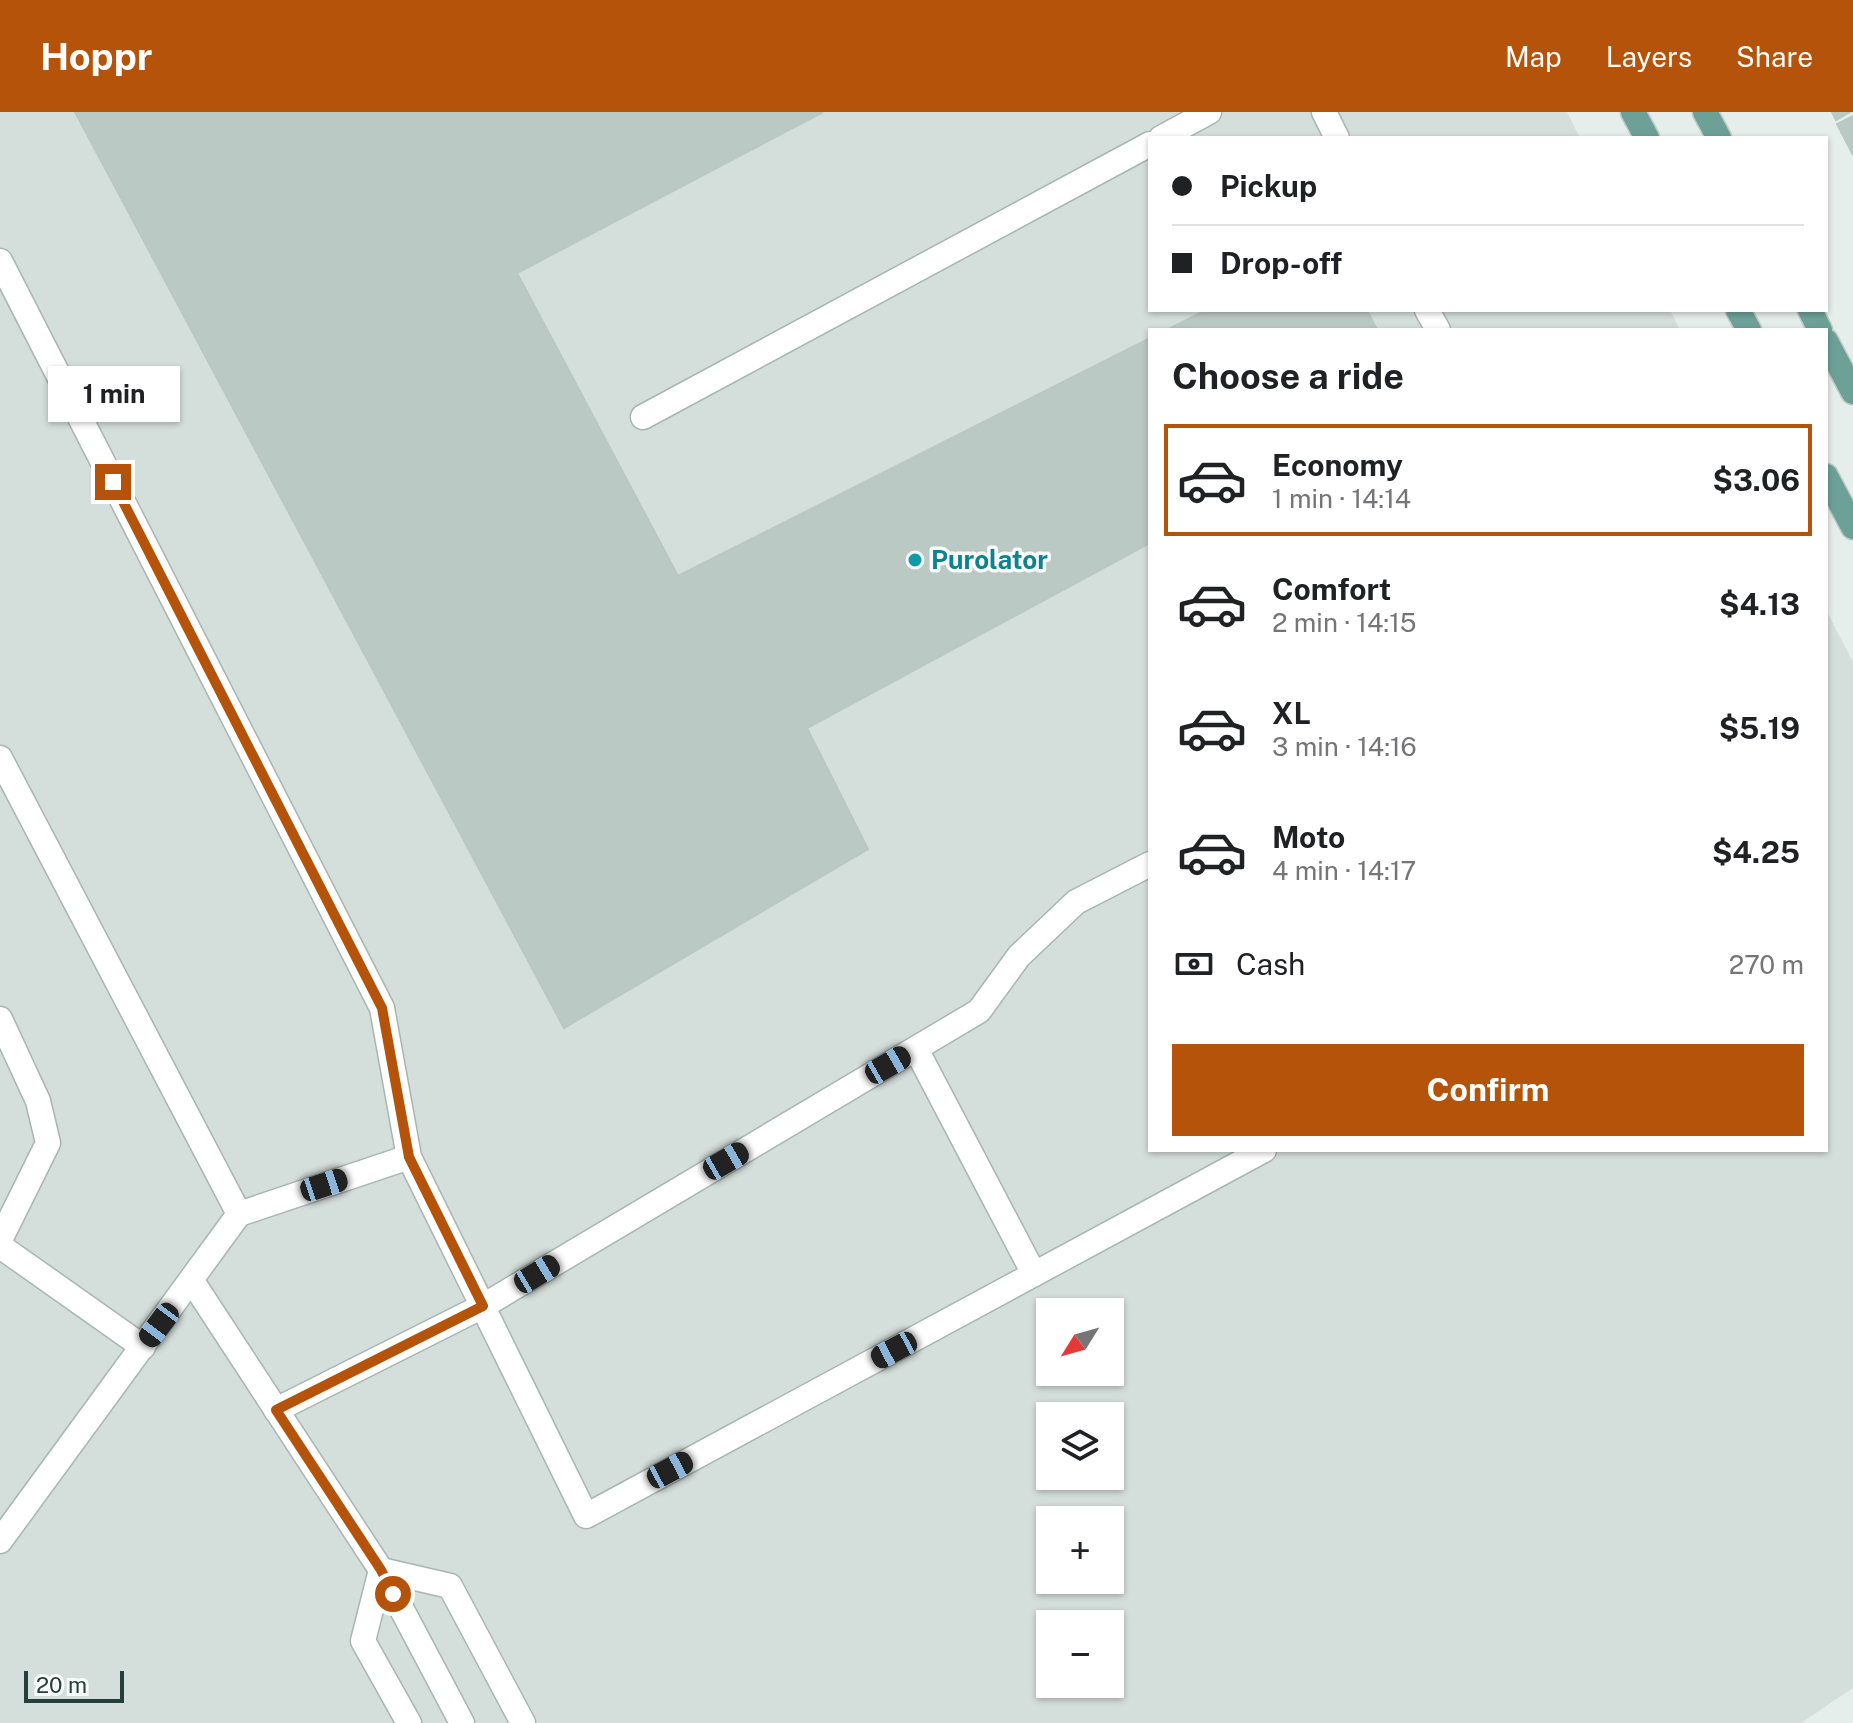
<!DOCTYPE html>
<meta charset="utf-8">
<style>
body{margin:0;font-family:"Public Sans",sans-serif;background:#f6f6f6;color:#202124;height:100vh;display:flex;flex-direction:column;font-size:30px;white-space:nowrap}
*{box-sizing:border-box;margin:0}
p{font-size:26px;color:#757577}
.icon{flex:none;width:44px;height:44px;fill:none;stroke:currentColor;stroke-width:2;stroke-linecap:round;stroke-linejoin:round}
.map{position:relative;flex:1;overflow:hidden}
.drawer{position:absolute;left:1148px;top:216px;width:680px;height:824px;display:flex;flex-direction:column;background:#fff;border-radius:0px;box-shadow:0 2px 6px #0004}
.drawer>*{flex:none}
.guide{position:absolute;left:1148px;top:24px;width:680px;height:176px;border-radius:0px;box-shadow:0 2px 6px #0004;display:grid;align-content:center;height:176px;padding:0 24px;background:#fff}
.needle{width:52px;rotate:233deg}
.tools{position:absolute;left:1036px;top:1186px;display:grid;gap:16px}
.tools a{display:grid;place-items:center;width:88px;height:88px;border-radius:0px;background:#fff;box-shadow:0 2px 6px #0004;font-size:40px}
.scale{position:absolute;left:24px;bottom:20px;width:100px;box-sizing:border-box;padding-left:8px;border:4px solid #25403b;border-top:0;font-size:22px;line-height:28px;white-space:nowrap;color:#25403b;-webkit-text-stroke:6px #f7faf9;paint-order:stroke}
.end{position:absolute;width:36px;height:36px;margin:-18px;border:10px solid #b45309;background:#fff;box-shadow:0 0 0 4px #fff}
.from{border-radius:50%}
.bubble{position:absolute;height:56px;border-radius:0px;background:#fff;box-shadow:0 2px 6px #0004;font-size:26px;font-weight:700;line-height:56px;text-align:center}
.car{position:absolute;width:24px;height:48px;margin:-24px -12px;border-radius:10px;box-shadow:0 0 6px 2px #0007;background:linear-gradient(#222 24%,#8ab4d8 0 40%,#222 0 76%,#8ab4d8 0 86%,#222 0)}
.guide b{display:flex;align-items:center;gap:28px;height:76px;font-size:30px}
.guide b+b{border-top:2px solid #e0e0e0}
.guide i{width:20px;height:20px;background:#202124}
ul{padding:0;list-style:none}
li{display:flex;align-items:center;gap:24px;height:112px;margin:0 16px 12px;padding:0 8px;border:4px solid transparent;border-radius:0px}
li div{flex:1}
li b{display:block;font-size:30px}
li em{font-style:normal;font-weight:700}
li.selected{border-color:#b45309}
li>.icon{width:72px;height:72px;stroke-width:1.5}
h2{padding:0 24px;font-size:36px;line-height:96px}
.pay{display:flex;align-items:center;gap:20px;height:88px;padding:0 24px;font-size:30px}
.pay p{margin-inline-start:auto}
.action{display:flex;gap:16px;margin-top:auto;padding:16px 24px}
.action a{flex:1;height:92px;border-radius:0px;background:#b45309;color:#fff;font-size:32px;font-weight:700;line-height:92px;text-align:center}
header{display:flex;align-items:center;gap:48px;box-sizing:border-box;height:112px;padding:0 40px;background:#b45309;color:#fff}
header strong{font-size:38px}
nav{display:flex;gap:44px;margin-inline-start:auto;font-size:28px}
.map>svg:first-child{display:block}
.built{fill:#d4deda;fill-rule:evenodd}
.building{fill:#bbc9c4;stroke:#b8c8c3;stroke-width:2}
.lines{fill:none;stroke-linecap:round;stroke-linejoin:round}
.minor-casing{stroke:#a8b6b3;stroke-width:27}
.major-casing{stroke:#c2cac8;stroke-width:27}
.minor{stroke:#fff;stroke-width:24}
.major{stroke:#6da198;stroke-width:24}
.route{stroke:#b45309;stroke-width:10}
.culture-dot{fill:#0f9aa8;stroke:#f7faf9;stroke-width:3}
.labels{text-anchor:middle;stroke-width:7;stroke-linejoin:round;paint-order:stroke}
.culture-label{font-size:26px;font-weight:bold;fill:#0d838f;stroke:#f7faf9;text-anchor:start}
</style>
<header>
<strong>Hoppr</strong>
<nav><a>Map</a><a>Layers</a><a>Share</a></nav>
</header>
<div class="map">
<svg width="1853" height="1611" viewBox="0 0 1853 1611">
<rect width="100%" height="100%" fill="#e6eeeb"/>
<!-- built -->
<path class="built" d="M0 0H1567L1580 26H1150V198H1670L1680 218H1150V1038H1826V498L1853 550V1576L1801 1611H0ZM1050 1200H1110V1260H1050ZM1050 1304H1110V1364H1050ZM1050 1408H1110V1468H1050ZM1050 1512H1110V1572H1050Z"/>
<!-- building -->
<g class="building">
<polygon points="75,0 823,0 517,161 678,464 1150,226 1150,431 807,616 868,737 564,916"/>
<polygon points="1832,0 1850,0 1836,8"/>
<polygon points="1853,4 1853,43 1837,12"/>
<polygon points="1206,198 1367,198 1377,218 1167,218"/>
</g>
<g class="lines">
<defs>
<g id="minor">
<polyline points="1324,0 1337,26"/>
<polyline points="1161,26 1209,0"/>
<polyline points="0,149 382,896 409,1045 586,1404 1264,1038"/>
<polyline points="1427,198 1438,218"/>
<polyline points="643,305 1150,32"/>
<polyline points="0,646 239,1102 0,1429"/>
<polyline points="0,907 38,989 48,1031 0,1128"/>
<polyline points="916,937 1034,1162"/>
<polyline points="239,1102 409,1045"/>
<polyline points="0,1134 143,1235"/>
<polyline points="192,1169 381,1458 462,1611"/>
<polyline points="276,1298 483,1194 979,899 1019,844 1076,790 1150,752"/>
<polyline points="381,1458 450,1474 523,1611"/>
<polyline points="381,1458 363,1529 409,1611"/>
</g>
<g id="major">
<polyline points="1633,0 1647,26"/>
<polyline points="1705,0 1719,26"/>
<polyline points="1738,198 1749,218"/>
<polyline points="1810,198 1820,218"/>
<polyline points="1826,229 1853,280"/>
<polyline points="1826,364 1853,415"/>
</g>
</defs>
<!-- minor casing -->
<use href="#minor" class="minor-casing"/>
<!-- major casing -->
<use href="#major" class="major-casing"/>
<!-- minor -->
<use href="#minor" class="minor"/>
<!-- major -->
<use href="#major" class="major"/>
</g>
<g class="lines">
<!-- route -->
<polyline class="route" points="113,370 382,896 409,1045 483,1194 276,1298 381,1458 393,1482"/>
</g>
<!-- markers -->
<circle class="culture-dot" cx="915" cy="448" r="8"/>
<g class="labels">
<!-- culture labels -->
<g class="culture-label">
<text x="931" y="457">Purolator</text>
</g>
</g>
</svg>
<div class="tools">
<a><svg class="needle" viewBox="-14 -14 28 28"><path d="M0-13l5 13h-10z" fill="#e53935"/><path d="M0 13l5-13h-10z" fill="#757577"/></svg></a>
<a><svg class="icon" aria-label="layers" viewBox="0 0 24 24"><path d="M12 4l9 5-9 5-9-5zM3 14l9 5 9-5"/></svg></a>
<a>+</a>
<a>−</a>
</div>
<div class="scale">20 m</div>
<i class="end from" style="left:393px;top:1482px"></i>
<i class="end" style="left:113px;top:370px"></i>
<div class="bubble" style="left:48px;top:254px;width:132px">1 min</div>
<i class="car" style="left:888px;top:953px;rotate:60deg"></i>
<i class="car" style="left:726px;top:1049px;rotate:60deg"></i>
<i class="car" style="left:324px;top:1073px;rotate:72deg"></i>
<i class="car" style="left:537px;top:1162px;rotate:59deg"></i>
<i class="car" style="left:159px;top:1213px;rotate:217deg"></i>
<i class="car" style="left:894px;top:1238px;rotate:242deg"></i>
<i class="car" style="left:670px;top:1358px;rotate:62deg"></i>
<div class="guide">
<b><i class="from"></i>Pickup</b>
<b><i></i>Drop-off</b>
</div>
<section class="drawer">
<h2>Choose a ride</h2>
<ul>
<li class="selected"><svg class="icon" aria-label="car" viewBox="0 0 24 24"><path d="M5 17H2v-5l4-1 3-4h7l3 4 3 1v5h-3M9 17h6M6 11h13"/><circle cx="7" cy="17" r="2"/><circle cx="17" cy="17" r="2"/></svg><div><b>Economy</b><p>1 min · 14:14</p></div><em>$3.06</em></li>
<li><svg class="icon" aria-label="car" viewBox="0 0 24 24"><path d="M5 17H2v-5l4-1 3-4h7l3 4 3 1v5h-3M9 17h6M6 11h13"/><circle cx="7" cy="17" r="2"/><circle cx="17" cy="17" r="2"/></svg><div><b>Comfort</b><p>2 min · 14:15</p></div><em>$4.13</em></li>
<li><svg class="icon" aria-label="car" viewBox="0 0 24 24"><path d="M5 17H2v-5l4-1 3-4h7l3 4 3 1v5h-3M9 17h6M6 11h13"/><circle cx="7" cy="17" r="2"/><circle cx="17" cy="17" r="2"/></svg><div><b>XL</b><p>3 min · 14:16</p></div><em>$5.19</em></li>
<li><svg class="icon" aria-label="car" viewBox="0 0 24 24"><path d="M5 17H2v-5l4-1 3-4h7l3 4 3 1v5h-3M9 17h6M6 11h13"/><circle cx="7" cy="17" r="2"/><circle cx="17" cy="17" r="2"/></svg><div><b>Moto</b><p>4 min · 14:17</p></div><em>$4.25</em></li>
</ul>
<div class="pay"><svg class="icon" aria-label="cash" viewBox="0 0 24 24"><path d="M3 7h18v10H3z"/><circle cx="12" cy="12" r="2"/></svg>Cash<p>270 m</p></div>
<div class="action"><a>Confirm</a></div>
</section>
</div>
